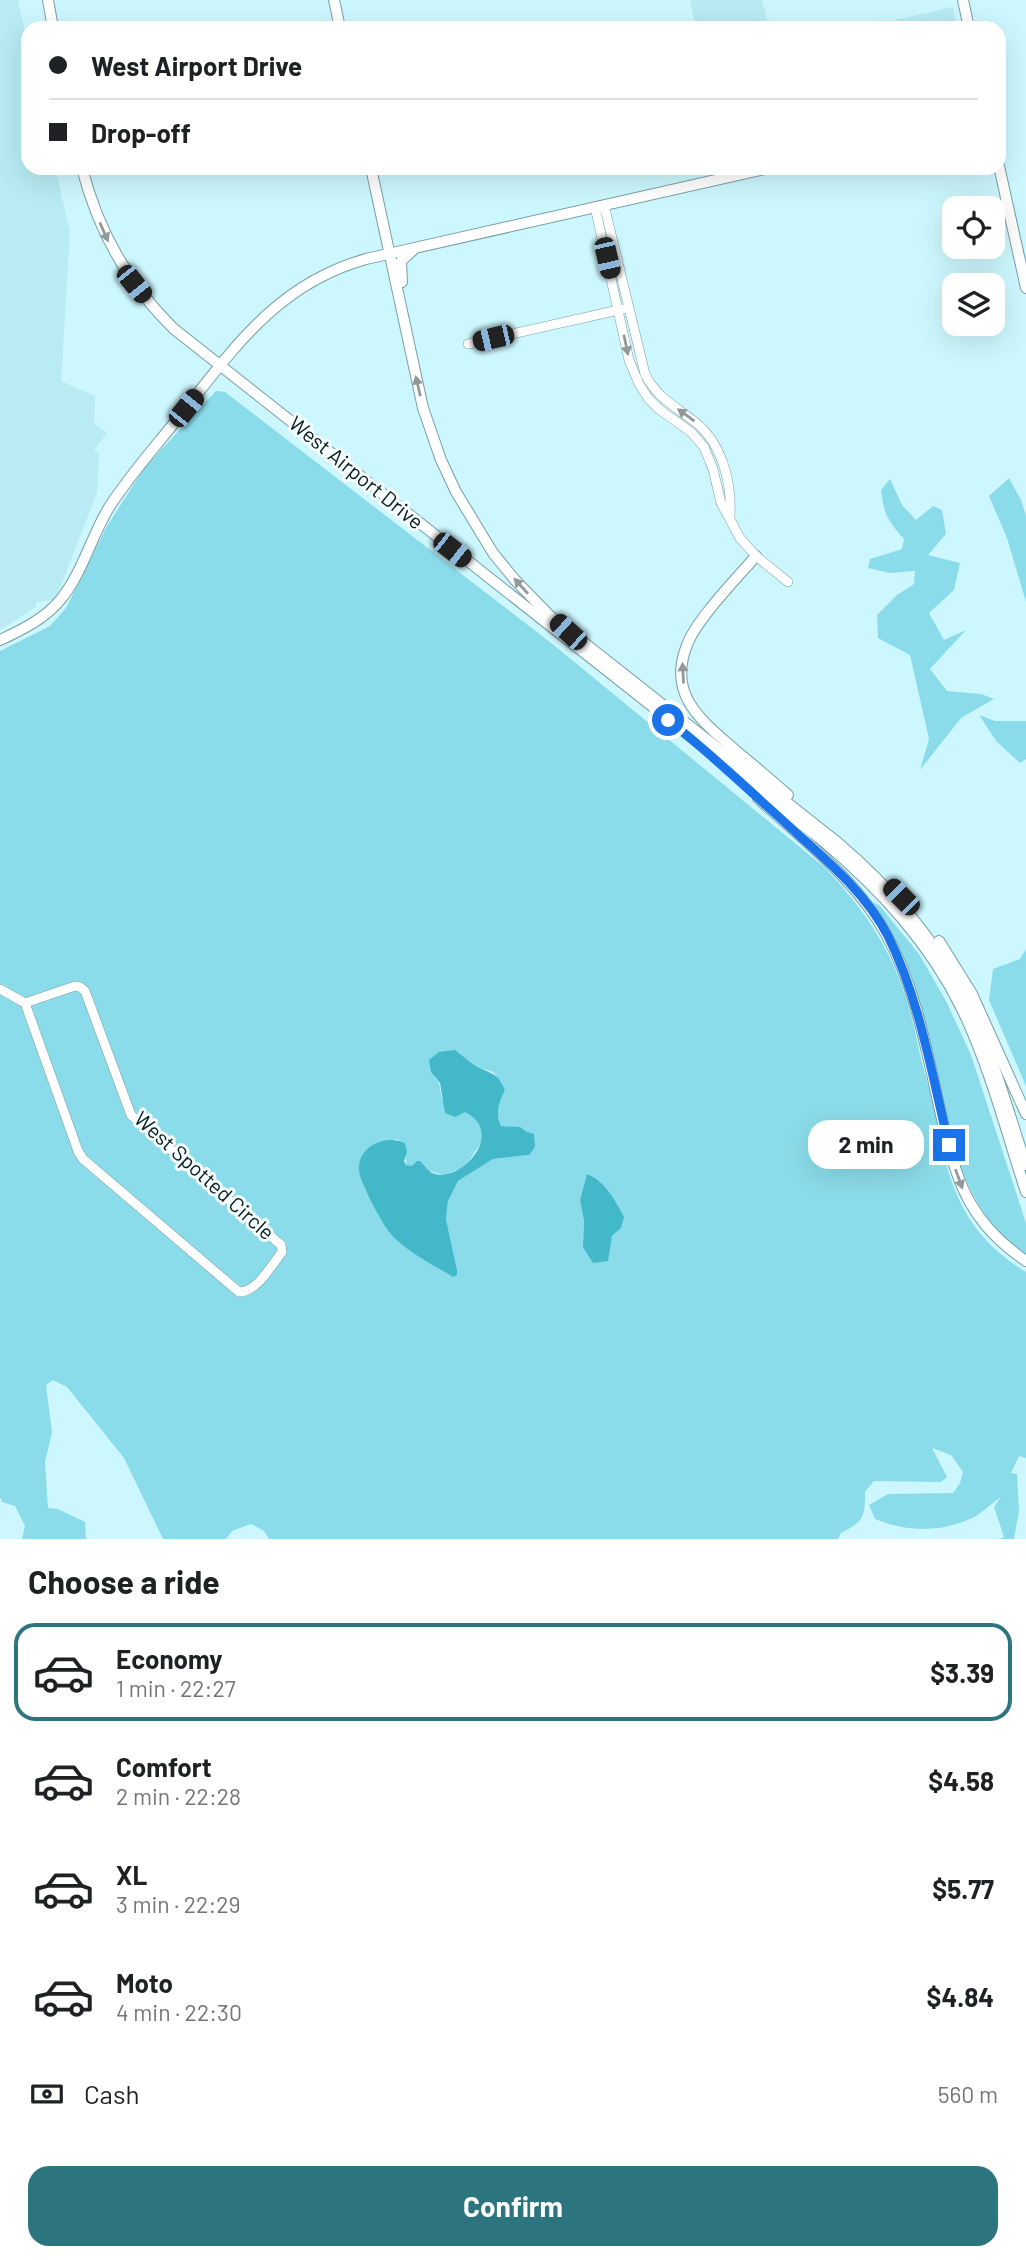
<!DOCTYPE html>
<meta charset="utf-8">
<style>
body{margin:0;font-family:Barlow,sans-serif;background:#f6f6f6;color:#202124;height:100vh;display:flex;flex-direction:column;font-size:26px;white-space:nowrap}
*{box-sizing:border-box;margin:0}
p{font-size:23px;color:#757577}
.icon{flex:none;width:38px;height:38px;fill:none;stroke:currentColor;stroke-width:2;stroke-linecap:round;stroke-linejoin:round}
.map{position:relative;height:1539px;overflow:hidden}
.panel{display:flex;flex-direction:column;background:#fff;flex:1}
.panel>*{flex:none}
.guide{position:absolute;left:21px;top:21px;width:985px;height:154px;border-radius:21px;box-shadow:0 7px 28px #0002;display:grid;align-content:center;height:154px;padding:0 28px;background:#fff}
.fabs{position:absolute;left:942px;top:196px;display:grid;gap:14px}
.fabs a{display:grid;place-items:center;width:63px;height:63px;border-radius:14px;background:#fff;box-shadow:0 7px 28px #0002;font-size:35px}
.end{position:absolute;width:32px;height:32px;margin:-16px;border:9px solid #1a73e8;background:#fff;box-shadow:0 0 0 4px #fff}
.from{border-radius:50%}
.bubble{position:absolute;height:49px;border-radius:21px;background:#fff;box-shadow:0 7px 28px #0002;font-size:23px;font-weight:700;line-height:49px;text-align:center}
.car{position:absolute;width:21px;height:42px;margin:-21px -10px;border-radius:9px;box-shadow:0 0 5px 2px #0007;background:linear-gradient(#222 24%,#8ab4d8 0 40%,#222 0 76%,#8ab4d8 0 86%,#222 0)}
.guide b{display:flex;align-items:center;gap:24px;height:66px;font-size:26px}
.guide b+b{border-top:2px solid #e0e0e0}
.guide i{width:18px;height:18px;background:#202124}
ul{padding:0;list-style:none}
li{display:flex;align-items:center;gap:21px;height:98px;margin:0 14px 10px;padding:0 14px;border:4px solid transparent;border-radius:21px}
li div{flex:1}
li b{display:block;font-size:26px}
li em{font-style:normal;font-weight:700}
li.selected{border-color:#2c747e}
li>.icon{width:63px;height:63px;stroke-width:1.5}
h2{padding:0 28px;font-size:32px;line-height:84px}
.pay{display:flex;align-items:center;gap:18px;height:77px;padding:0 28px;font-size:26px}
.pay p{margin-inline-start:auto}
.primary-button{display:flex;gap:14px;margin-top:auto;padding:14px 28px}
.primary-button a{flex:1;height:80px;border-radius:21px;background:#2c747e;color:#fff;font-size:28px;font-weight:700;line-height:80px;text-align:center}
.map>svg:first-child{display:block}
.built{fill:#b8ebf4}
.green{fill:#8bdcea;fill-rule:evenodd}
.water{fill:#43b8c9}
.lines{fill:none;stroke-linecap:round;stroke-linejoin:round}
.minor-casing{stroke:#779ea4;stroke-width:10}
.major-casing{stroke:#779ea4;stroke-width:12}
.minor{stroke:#fff;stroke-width:9}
.major{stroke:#fff;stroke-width:10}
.oneway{fill:#919899}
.route{stroke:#1a73e8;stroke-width:9}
.labels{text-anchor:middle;stroke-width:6;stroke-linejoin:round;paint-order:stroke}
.street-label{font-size:21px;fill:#0a1a1c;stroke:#f5fdfe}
</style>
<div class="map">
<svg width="1026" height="1539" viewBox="0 0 1026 1539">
<rect width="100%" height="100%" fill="#cdf7fe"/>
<!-- built -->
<g class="built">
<polygon points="0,0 18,0 28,47 28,168 55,168 70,232 61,381 95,396 94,424 107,433 94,450 99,454 97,493 58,593 52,600 36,602 36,607 0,630"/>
<polygon points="690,0 762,0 769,28 696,28"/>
<polygon points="953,7 957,28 860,28"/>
</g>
<!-- green -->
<g class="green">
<path d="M216 391 225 392 555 646 824 867C860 904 888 944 904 992 912 1014 916 1037 921 1059 927 1082 934 1104 938 1127 950 1191 967 1236 1026 1272V1458L1019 1456 1011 1473 1017 1474 1019 1511 1014 1539H999L1004 1537 994 1507 1001 1497C992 1503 983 1512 974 1517 943 1533 906 1532 875 1519L869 1505 888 1494 953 1493 960 1483 963 1472 951 1455 932 1448 947 1477 941 1482 874 1481 865 1492C865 1518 864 1521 841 1533L838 1539H269L264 1531 251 1524 232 1531 226 1539H163L124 1458 67 1387 53 1380 46 1385 52 1432 45 1462 48 1508 58 1509 85 1522 86 1539H22L25 1526 15 1506 2 1502 0 1497V651L50 626 66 608 107 526 145 467ZM467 1060 480 1068 493 1072 505 1090C499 1103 495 1113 501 1126H510L527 1132 529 1155 493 1159 458 1181 448 1201 446 1219 457 1270 453 1277 422 1258 388 1230 365 1189 359 1170 362 1158 396 1139 405 1143 406 1165 444 1175 465 1167 482 1141 483 1130 477 1118 442 1099 439 1083 431 1072ZM587 1174C610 1190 617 1201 621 1228L612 1236 609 1249 583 1247 584 1221 580 1200Z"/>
<polygon points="1009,478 1021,500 1026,516 1026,602 1007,538 989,496"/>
<path d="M890 479 902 505 916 520 933 506 942 510 946 534 928 555 960 563 954 590 929 613 944 640 966 630 930 669 947 691 981 694 994 699 961 718 920 770 929 739 910 655 878 638 877 615 897 595 914 584 915 571 890 573 868 568 870 559 902 549 904 539C888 521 884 515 881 490Z"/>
<polygon points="979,715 995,721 1026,721 1026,759 1020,763 997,742"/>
<path d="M873 902 879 905 919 954 946 1001 971 1055 1026 1223V1254C945 1202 942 1077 917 993 907 959 891 931 873 902Z"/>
<polygon points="1026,949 1026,1086 989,1000 993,969 1020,959"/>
</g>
<!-- water -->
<g class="water">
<path d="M455 1050C463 1056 470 1063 480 1068 494 1075 498 1074 505 1090 499 1103 495 1113 501 1126L520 1127 527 1132 534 1134 535 1147 529 1155 493 1159 458 1181 448 1201 446 1219 457 1270V1275L453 1277C432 1264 402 1250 387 1229 380 1219 360 1182 359 1171 357 1146 386 1134 405 1143L407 1152 404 1161 406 1165 412 1166 417 1161H420C424 1165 428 1171 432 1173 460 1185 507 1133 465 1112L455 1117 445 1113 440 1083 431 1072 429 1060 439 1052Z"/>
<path d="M587 1174C605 1181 615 1200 624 1217L621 1228 612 1236 608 1261 593 1263 583 1247 584 1221 580 1200Z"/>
</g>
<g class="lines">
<defs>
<g id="minor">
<path d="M604 205 645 374C656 397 676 407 695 422 722 443 732 483 730 516"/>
<polyline points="595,207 629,360 639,384 648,398 660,410 691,432 704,447 713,469 721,503 740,538 756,556 788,582"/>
<polyline points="468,344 623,309"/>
<path d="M0 989 25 1003 78 1151 83 1159 239 1292C257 1292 271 1266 282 1252L281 1245 131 1115 85 991 80 987 75 986 25 1003"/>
</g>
<g id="major">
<polyline points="48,0 53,28"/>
<polyline points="334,0 340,28"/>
<polyline points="963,0 969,28"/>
<polyline points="999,166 1026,288"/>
<path d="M82 168C98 231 127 283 174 329L823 841C880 889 929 942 962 1009 990 1067 1006 1131 1026 1192"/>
<path d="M371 168 423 408 441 460 456 492 493 553 515 580 550 616 837 842C888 885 931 934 963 994 991 1047 1007 1108 1026 1165"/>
<polyline points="402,282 401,261 412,251"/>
<path d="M756 556C737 578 696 620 687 645 667 695 701 720 734 749 752 764 770 779 788 795"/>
<path d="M0 640C22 630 46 618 61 599 82 573 91 538 108 509 128 477 155 447 179 417 234 348 277 284 366 259L769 168"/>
<path d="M758 798C803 840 856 879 886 934 918 991 928 1060 943 1123 950 1150 956 1179 971 1204 984 1227 1004 1246 1026 1261"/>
<polyline points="939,941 972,994 1026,1114"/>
</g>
</defs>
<!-- minor casing -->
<use href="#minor" class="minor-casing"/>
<!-- major casing -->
<use href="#major" class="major-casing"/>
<!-- minor -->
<use href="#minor" class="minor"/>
<!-- major -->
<use href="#major" class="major"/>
</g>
<!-- one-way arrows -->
<defs><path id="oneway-solid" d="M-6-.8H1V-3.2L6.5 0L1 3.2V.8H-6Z" transform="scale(1.75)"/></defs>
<g class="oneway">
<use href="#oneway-solid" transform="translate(104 232) rotate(66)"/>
<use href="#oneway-solid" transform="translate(626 345) rotate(78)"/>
<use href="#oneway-solid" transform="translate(418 386) rotate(-103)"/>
<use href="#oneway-solid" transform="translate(686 415) rotate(-144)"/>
<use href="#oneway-solid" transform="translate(521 586) rotate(-132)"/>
<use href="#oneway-solid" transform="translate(683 673) rotate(-93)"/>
<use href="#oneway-solid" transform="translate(959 1179) rotate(70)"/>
</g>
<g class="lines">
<!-- route -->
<path class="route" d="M668 720C708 751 743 785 780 818 819 854 863 888 888 936 920 1000 932 1076 949 1145"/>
</g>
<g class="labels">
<!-- street labels -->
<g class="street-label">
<text transform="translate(356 473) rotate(39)" y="7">West Airport Drive</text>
<text transform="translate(204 1176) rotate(42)" y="7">West Spotted Circle</text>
</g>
</g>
</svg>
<div class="fabs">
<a><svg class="icon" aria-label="locate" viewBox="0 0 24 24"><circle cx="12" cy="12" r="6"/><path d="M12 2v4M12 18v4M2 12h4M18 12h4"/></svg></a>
<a><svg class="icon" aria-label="layers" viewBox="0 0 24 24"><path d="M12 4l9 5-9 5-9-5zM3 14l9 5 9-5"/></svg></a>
</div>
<i class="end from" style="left:668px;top:720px"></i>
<i class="end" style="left:949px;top:1145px"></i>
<div class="bubble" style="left:808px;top:1120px;width:116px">2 min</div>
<i class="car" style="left:607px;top:258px;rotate:167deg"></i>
<i class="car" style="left:134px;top:284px;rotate:141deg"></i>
<i class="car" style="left:493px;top:338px;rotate:257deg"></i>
<i class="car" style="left:186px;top:408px;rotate:39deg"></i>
<i class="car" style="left:452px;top:550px;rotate:128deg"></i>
<i class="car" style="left:568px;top:632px;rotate:312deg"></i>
<i class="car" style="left:901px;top:897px;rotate:315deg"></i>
<div class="guide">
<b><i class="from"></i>West Airport Drive</b>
<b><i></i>Drop-off</b>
</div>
</div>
<section class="panel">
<h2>Choose a ride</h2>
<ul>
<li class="selected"><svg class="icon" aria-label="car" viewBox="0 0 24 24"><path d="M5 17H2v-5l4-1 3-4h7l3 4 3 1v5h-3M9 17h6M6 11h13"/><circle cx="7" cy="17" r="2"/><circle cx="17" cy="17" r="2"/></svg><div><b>Economy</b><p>1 min · 22:27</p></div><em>$3.39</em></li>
<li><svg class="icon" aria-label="car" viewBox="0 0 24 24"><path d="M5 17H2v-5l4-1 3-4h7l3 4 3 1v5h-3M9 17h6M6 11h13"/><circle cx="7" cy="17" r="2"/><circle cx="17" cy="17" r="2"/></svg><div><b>Comfort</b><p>2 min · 22:28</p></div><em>$4.58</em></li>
<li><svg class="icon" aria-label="car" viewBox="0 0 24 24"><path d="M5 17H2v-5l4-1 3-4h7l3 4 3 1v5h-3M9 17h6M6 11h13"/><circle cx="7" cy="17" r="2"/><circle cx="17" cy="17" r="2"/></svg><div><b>XL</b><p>3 min · 22:29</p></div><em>$5.77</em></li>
<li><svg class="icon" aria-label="car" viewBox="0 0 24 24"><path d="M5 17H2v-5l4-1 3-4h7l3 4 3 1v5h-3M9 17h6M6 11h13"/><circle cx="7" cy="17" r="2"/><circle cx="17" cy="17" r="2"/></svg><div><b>Moto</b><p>4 min · 22:30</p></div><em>$4.84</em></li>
</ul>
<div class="pay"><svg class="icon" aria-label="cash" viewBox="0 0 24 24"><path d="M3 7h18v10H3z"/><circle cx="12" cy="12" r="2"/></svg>Cash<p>560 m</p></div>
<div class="primary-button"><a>Confirm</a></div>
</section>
